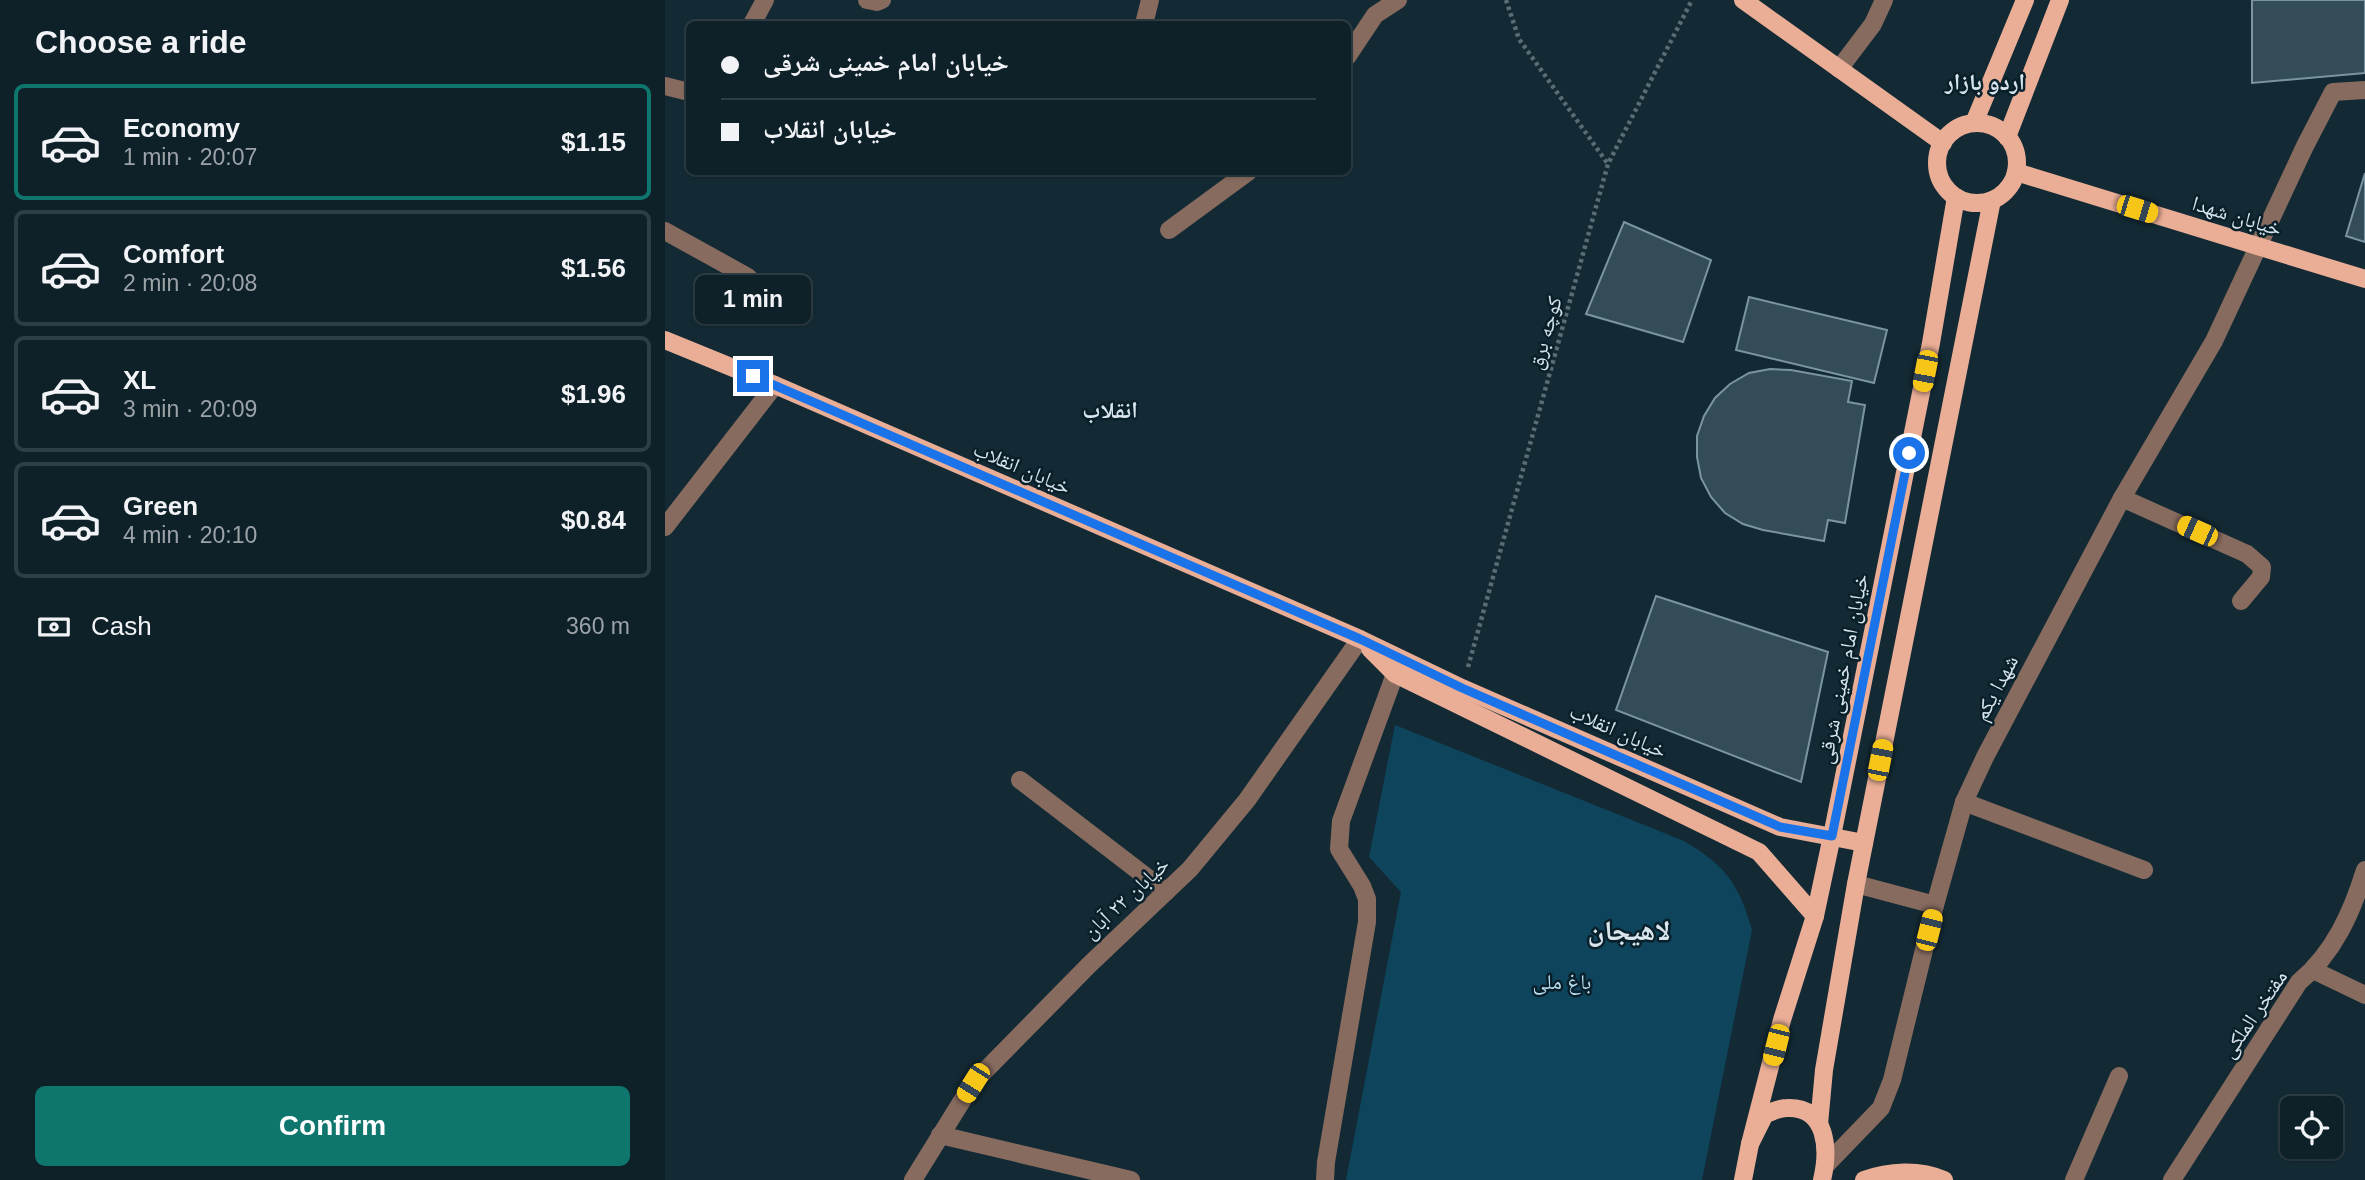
<!DOCTYPE html>
<meta charset="utf-8">
<style>
body{margin:0;font-family:Helvetica,"Noto Naskh Arabic",sans-serif;background:#1c2d34;color:#f1f3f6;height:100vh;display:flex;flex-direction:column;font-size:26px;white-space:nowrap}
*{box-sizing:border-box;margin:0}
p{font-size:23px;color:#9ba3a8}
.icon{flex:none;width:38px;height:38px;fill:none;stroke:currentColor;stroke-width:2;stroke-linecap:round;stroke-linejoin:round}
.map{position:relative;flex:1;overflow:hidden}
.details{display:flex;flex-direction:column;background:#0e2028;width:665px}
.details>*{flex:none}
.guide{position:absolute;left:21px;top:21px;width:665px;height:154px;border-radius:10px;box-shadow:0 2px 5px #0004,0 0 0 2px #2e3e45;display:grid;align-content:center;height:154px;padding:0 35px;background:#0e2028}
.controls{position:absolute;left:1615px;top:1096px;display:grid;gap:14px}
.controls a{display:grid;place-items:center;width:63px;height:63px;border-radius:10px;background:#0e2028;box-shadow:0 2px 5px #0004,0 0 0 2px #2e3e45;font-size:35px}
.end{position:absolute;width:32px;height:32px;margin:-16px;border:9px solid #1a73e8;background:#fff;box-shadow:0 0 0 4px #fff}
.from{border-radius:50%}
.bubble{position:absolute;height:49px;border-radius:10px;background:#0e2028;box-shadow:0 2px 5px #0004,0 0 0 2px #2e3e45;font-size:23px;font-weight:800;line-height:49px;text-align:center}
.car{position:absolute;width:21px;height:42px;margin:-21px -10px;border-radius:9px;box-shadow:0 0 5px 2px #0007;background:linear-gradient(#f5c518 24%,#345 0 40%,#f5c518 0 76%,#345 0 86%,#f5c518 0)}
.guide b{display:flex;align-items:center;gap:24px;height:66px;font-size:26px}
.guide b+b{border-top:2px solid #2e3e45}
.guide i{width:18px;height:18px;background:#f1f3f6}
ul{padding:0;list-style:none}
li{display:flex;align-items:center;gap:21px;height:116px;margin:0 14px 10px;padding:0 21px;border:4px solid #2e3e45;border-radius:10px}
li div{flex:1}
li b{display:block;font-size:26px}
li em{font-style:normal;font-weight:800}
li.on{border-color:#0f766e}
li>.icon{width:63px;height:63px;stroke-width:1.5}
h2{padding:0 35px;font-size:32px;line-height:84px}
.pay{display:flex;align-items:center;gap:18px;height:77px;padding:0 35px;font-size:26px}
.pay p{margin-inline-start:auto}
.button{display:flex;gap:14px;margin-top:auto;padding:14px 35px}
.button a{flex:1;height:80px;border-radius:10px;background:#0f766e;color:#fff;font-size:28px;font-weight:800;line-height:80px;text-align:center}
main{display:flex;flex:1;min-height:0}
.map>svg:first-child{display:block}
.green{fill:#0e455c}
.building{fill:#344c58;stroke:#7a94a1;stroke-width:2}
.lines{fill:none;stroke-linecap:round;stroke-linejoin:round}
.path{stroke:#5a6d77;stroke-width:4.5;stroke-dasharray:3.5 3.5;stroke-linecap:butt}
.minor{stroke:#876b5f;stroke-width:18}
.major{stroke:#eaae97;stroke-width:18}
.route{stroke:#1a73e8;stroke-width:9}
.labels{text-anchor:middle;stroke-width:5;stroke-linejoin:round;paint-order:stroke}
.street-label{font-size:21px;fill:#d8e5ed;stroke:#09202b}
.park-label{font-size:21px;fill:#b8def2;stroke:#09202b}
.neighbourhood-label{font-size:23px;font-weight:bold;fill:#d8e5ed;stroke:#09202b}
.district-label{font-size:28px;font-weight:bold;fill:#d8e5ed;stroke:#09202b}
</style>
<main>
<section class="details">
<h2>Choose a ride</h2>
<ul>
<li class="on"><svg class="icon" aria-label="car" viewBox="0 0 24 24"><path d="M5 17H2v-5l4-1 3-4h7l3 4 3 1v5h-3M9 17h6M6 11h13"/><circle cx="7" cy="17" r="2"/><circle cx="17" cy="17" r="2"/></svg><div><b>Economy</b><p>1 min · 20:07</p></div><em>$1.15</em></li>
<li><svg class="icon" aria-label="car" viewBox="0 0 24 24"><path d="M5 17H2v-5l4-1 3-4h7l3 4 3 1v5h-3M9 17h6M6 11h13"/><circle cx="7" cy="17" r="2"/><circle cx="17" cy="17" r="2"/></svg><div><b>Comfort</b><p>2 min · 20:08</p></div><em>$1.56</em></li>
<li><svg class="icon" aria-label="car" viewBox="0 0 24 24"><path d="M5 17H2v-5l4-1 3-4h7l3 4 3 1v5h-3M9 17h6M6 11h13"/><circle cx="7" cy="17" r="2"/><circle cx="17" cy="17" r="2"/></svg><div><b>XL</b><p>3 min · 20:09</p></div><em>$1.96</em></li>
<li><svg class="icon" aria-label="car" viewBox="0 0 24 24"><path d="M5 17H2v-5l4-1 3-4h7l3 4 3 1v5h-3M9 17h6M6 11h13"/><circle cx="7" cy="17" r="2"/><circle cx="17" cy="17" r="2"/></svg><div><b>Green</b><p>4 min · 20:10</p></div><em>$0.84</em></li>
</ul>
<div class="pay"><svg class="icon" aria-label="cash" viewBox="0 0 24 24"><path d="M3 7h18v10H3z"/><circle cx="12" cy="12" r="2"/></svg>Cash<p>360 m</p></div>
<div class="button"><a>Confirm</a></div>
</section>
<div class="map">
<svg width="1700" height="1180" viewBox="0 0 1700 1180">
<rect width="100%" height="100%" fill="#132a35"/>
<!-- green -->
<path class="green" d="M730 725 1019 841C1060 865 1074 884 1087 930L1037 1180H681L736 892 704 857Z"/>
<!-- building -->
<g class="building">
<polygon points="1587,0 1700,0 1700,73 1587,83"/>
<polygon points="1700,173 1700,242 1681,236"/>
<polygon points="959,222 1046,260 1018,342 921,314"/>
<polygon points="1084,297 1222,330 1209,383 1071,350"/>
<polygon points="1105,369 1126,370 1187,381 1183,402 1200,405 1180,523 1163,520 1159,541 1098,530 1078,524 1060,513 1046,497 1036,478 1032,457 1032,436 1039,416 1050,398 1065,384 1084,373"/>
<polygon points="991,596 1163,652 1136,782 951,710"/>
</g>
<g class="lines">
<!-- path -->
<g class="path">
<polyline points="841,0 854,39 943,164"/>
<polyline points="803,667 943,164 1027,0"/>
</g>
<!-- minor -->
<g class="minor">
<polyline points="202,0 212,2 217,0"/>
<polyline points="87,24 100,0"/>
<polyline points="479,24 485,0"/>
<polyline points="682,57 710,15 733,0"/>
<polyline points="1174,69 1208,24 1219,0"/>
<polyline points="0,86 24,92"/>
<polyline points="504,230 583,172"/>
<polyline points="0,231 83,277"/>
<polyline points="1457,498 1582,554 1597,567 1596,577 1576,601"/>
<polyline points="0,527 110,385"/>
<polyline points="355,780 501,892"/>
<polyline points="1299,802 1479,870"/>
<polyline points="1191,884 1270,905"/>
<polyline points="1648,970 1700,995"/>
<polyline points="275,1135 466,1180"/>
<polyline points="1161,1165 1216,1108 1227,1080 1270,905 1299,802 1320,757 1457,498 1549,341 1640,146 1668,92 1700,90"/>
<polyline points="248,1180 308,1083 424,965 525,869 582,800 695,639"/>
<polyline points="660,1180 661,1162 702,922 702,899 697,886 674,849 676,821 730,674"/>
<polyline points="1409,1180 1454,1076"/>
<path d="M1507 1180 1634 982C1669 953 1687 912 1700 870"/>
</g>
<!-- major -->
<g class="major">
<polyline points="1078,0 1278,143"/>
<polyline points="1309,123 1360,0"/>
<circle cx="1312" cy="163" r="40"/>
<polyline points="1342,137 1395,0"/>
<polyline points="1351,172 1700,279"/>
<polyline points="0,340 110,385 695,639 797,688 1115,827 1199,843"/>
<polyline points="705,649 730,674 1094,852 1150,916"/>
<polyline points="1154,1124 1159,1070 1191,884 1327,200"/>
<polyline points="1085,1144 1117,1020 1150,916 1167,836 1266,343 1291,197"/>
<path d="M1078 1180 1085 1144 1100 1114C1107 1112 1114 1108 1122 1108 1163 1106 1164 1151 1157 1180"/>
<path d="M1199 1180C1224 1171 1254 1169 1279 1180"/>
</g>
</g>
<g class="lines">
<!-- route -->
<polyline class="route" points="88,376 695,639 797,688 1115,827 1167,836 1244,453"/>
</g>
<g class="labels">
<!-- street labels -->
<g class="street-label">
<text transform="translate(1572 216) rotate(17)" y="7">خیابان شهدا</text>
<text transform="translate(880 333) rotate(-74)" y="7">کوچه برق</text>
<text transform="translate(357 468) rotate(23)" y="7">خیابان انقلاب</text>
<text transform="translate(1178 669) rotate(-79)" y="7">خیابان امام خمینی شرقی</text>
<text transform="translate(1331 688) rotate(-62)" y="7">شهدا یکم</text>
<text transform="translate(953 731) rotate(24)" y="7">خیابان انقلاب</text>
<text transform="translate(461 898) rotate(-43)" y="7">خیابان ۲۲ آبان</text>
<text transform="translate(1589 1014) rotate(-56)" y="7">مفتخر الملکی</text>
</g>
<!-- park labels -->
<g class="park-label">
<text x="897" y="989">باغ ملی</text>
</g>
<!-- neighbourhood labels -->
<g class="neighbourhood-label">
<text x="1320" y="90">اردو بازار</text>
<text x="445" y="418">انقلاب</text>
</g>
<!-- district labels -->
<g class="district-label">
<text x="964" y="940">لاهیجان</text>
</g>
</g>
</svg>
<div class="controls">
<a><svg class="icon" aria-label="locate" viewBox="0 0 24 24"><circle cx="12" cy="12" r="6"/><path d="M12 2v4M12 18v4M2 12h4M18 12h4"/></svg></a>
</div>
<i class="end from" style="left:1244px;top:453px"></i>
<i class="end" style="left:88px;top:376px"></i>
<div class="bubble" style="left:30px;top:275px;width:116px">1 min</div>
<i class="car" style="left:1472px;top:209px;rotate:107deg"></i>
<i class="car" style="left:1260px;top:371px;rotate:191deg"></i>
<i class="car" style="left:1532px;top:531px;rotate:294deg"></i>
<i class="car" style="left:1215px;top:760px;rotate:11deg"></i>
<i class="car" style="left:1264px;top:930px;rotate:14deg"></i>
<i class="car" style="left:1111px;top:1045px;rotate:194deg"></i>
<i class="car" style="left:308px;top:1083px;rotate:212deg"></i>
<div class="guide">
<b><i class="from"></i>خیابان امام خمینی شرقی</b>
<b><i></i>خیابان انقلاب</b>
</div>
</div>
</main>
